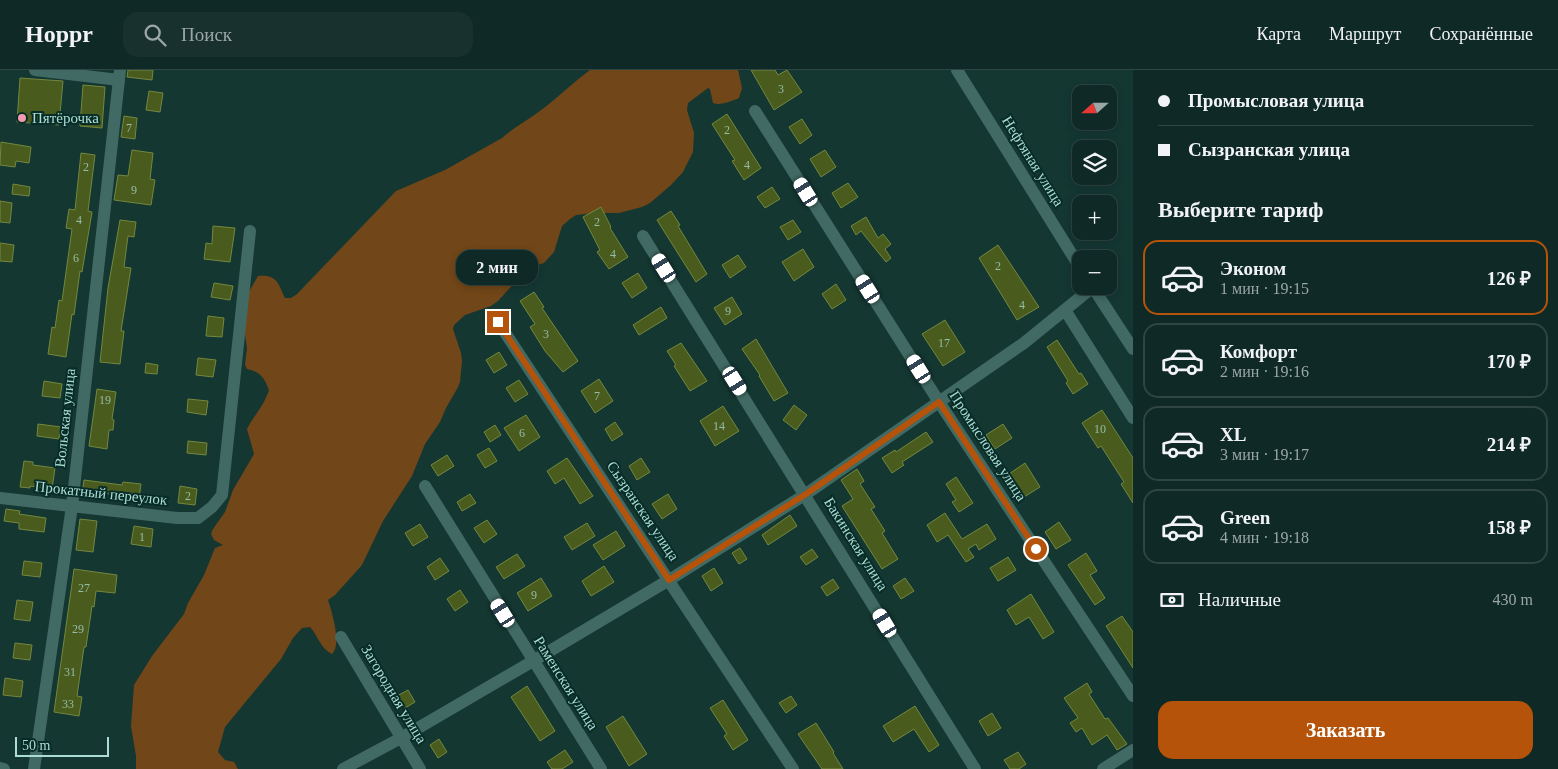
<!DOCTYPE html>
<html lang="ru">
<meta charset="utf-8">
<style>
body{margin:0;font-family:"Times New Roman",serif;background:#18312e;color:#f1f3f6;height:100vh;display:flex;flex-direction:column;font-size:19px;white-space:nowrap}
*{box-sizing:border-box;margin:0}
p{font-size:16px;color:#9ba6a7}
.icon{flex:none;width:28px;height:28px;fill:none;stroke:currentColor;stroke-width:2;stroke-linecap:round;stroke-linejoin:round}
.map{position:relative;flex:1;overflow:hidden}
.sheet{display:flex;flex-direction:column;background:#0f2926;width:425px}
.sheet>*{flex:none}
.guide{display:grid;align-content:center;height:110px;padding:0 25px;background:#0f2926}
.needle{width:32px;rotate:249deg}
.tools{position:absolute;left:1072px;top:15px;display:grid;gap:10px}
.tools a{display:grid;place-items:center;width:45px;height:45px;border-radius:10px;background:#0f2926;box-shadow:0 2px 8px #0003,0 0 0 1px #2f4543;font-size:25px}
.scale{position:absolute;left:15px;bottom:12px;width:94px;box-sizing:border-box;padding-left:5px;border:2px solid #acddd5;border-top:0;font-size:14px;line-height:18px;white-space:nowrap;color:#acddd5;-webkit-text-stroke:4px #082d28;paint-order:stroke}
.end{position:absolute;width:22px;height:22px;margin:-11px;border:6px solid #b45309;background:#fff;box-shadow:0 0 0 2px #fff}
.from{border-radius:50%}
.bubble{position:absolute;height:35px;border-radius:15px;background:#0f2926;box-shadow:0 2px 8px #0003,0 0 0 1px #2f4543;font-size:16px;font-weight:700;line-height:35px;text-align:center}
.car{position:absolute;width:15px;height:30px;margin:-15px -8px;border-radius:6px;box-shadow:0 0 4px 1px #0007;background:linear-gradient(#fff 24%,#345 0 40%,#fff 0 76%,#345 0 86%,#fff 0)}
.guide b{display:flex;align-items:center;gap:18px;height:48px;font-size:19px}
.guide b+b{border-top:1px solid #2f4543}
.guide i{width:12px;height:12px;background:#f1f3f6}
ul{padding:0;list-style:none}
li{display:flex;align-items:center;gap:15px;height:75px;margin:0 10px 8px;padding:0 15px;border:2px solid #2f4543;border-radius:15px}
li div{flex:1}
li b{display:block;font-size:19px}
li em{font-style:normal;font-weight:700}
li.current{border-color:#b45309}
li>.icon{width:45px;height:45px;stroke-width:1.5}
h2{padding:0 25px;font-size:22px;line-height:60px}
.pay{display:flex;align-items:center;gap:12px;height:55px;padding:0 25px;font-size:19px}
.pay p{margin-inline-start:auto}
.cta{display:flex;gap:10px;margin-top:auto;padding:10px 25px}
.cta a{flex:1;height:58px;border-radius:15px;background:#b45309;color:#fff;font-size:20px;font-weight:700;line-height:58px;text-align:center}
header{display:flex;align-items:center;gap:30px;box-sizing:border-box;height:70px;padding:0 25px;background:#0f2926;border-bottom:1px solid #2f4543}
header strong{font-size:24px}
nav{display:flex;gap:28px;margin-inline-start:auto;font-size:18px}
.search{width:350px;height:45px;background:#18312e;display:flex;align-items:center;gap:12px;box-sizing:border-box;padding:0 18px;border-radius:15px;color:#9ba6a7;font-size:19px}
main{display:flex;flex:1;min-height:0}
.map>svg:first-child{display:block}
.green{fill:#714618}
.building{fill:#4a5b1e;stroke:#72883f}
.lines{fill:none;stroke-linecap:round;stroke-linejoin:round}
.minor{stroke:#426a64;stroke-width:12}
.route{stroke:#b45309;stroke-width:6}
.poi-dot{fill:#f29ab0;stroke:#082d28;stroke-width:2}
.labels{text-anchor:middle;stroke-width:4;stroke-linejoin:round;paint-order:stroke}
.number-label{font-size:12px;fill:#94bca7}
.poi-label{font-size:15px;fill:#acddd5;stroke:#082d28;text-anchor:start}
.street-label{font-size:15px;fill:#acddd5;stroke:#082d28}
</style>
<header>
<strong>Hoppr</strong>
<div class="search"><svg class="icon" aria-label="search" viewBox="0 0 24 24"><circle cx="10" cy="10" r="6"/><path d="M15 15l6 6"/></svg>Поиск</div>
<nav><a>Карта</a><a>Маршрут</a><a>Сохранённые</a></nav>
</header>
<main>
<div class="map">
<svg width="1133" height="699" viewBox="0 0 1133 699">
<rect width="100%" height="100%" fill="#143732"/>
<!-- green -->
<path class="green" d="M590 0H738L742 18 739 28C731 31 721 36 713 33L710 19 708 18 688 33 687 40 694 63 693 82 683 102 671 115 650 133 642 137 619 143H595L576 145 570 149 562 156 554 182 544 193 528 198 498 231 491 236 465 245 454 255 453 259 461 283 462 291 460 312 457 319 446 338 440 352 425 374 412 406 383 451 362 495 335 525 328 530C332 542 342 575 332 584 321 579 318 566 310 557L302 558 293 568 281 589 225 657 218 682 225 690 234 692 238 699H136V686L131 656 134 615 152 586 184 544 188 533 204 505 215 478 223 475 214 470 211 464 213 459 225 442 233 420 254 384 247 359C254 345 264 336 269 320 264 308 261 302 247 299L245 295 247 278 243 251 247 225 258 206C277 204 278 213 285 228H291L297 224 396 121 445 100 502 68C514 57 530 49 544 38 559 26 574 12 590 0Z"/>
<!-- building -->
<g class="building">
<polygon points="128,0 153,0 152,10 127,7"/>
<polygon points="751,0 775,0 778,5 787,0 802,22 774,40"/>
<polygon points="20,8 63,11 59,55 17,52"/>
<polygon points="83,15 105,17 102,58 80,56"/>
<polygon points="149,21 163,23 160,42 146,40"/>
<polygon points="727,44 761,98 744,110 732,91 735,90 712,54"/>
<polygon points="124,46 137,48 135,69 121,67"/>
<polygon points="802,49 812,65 800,74 789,57"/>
<polygon points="1,72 31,77 29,93 16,91 15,97 0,95"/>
<polygon points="132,80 153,83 150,109 155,110 151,135 114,130 118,105 128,106"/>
<polygon points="825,80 836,97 821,107 810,89"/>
<polygon points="81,83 95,85 88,141 92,142 82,202 80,201 74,245 72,244 66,287 48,284 52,257 55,258 59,230 62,231 72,159 66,158 69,139 75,140"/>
<polygon points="848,113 858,127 841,138 832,123"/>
<polygon points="13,114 30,117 29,126 12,124"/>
<polygon points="772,117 780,129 765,138 757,127"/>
<polygon points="0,131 12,133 10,153 0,152"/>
<polygon points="601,137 611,157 610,158 628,187 609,199 597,182 600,180 583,147"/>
<polygon points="671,141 680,155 678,156 707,204 696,212 657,150"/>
<polygon points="866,147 878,168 883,164 891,174 885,179 891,188 886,192 861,161 856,165 851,156"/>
<polygon points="120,150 136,152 134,167 128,166 124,197 131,198 121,261 124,261 120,294 100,292 108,218"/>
<polygon points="793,150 801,162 788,170 780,157"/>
<polygon points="213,156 235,158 230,192 204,189 206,173 212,174"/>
<polygon points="0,173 14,175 12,192 0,191"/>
<polygon points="998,175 1039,237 1017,250 979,188"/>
<polygon points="803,179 814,197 794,211 782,192"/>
<polygon points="738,185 746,197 730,208 722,195"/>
<polygon points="638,203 647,218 632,228 622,213"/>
<polygon points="214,213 233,216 230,230 211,227"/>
<polygon points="836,214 846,230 832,239 822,224"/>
<polygon points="534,222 544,237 542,238 578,291 563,302 545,281 530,257 535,254 520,231"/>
<polygon points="732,227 742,244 725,255 714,238"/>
<polygon points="661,237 667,248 639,265 633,255"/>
<polygon points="208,246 224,248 222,267 206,266"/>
<polygon points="945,250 965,282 943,296 922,264"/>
<polygon points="756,269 788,323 774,331 759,306 760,305 742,279"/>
<polygon points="1057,270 1079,304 1081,303 1088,314 1073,324 1066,313 1068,311 1047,277"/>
<polygon points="681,273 707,311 690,321 674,296 676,295 667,281"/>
<polygon points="499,282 507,295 494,303 486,290"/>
<polygon points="198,288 216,290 213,307 196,305"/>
<polygon points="146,293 158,295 157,304 145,303"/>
<polygon points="599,309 613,331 595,343 581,321"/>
<polygon points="519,310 528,324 515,332 506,318"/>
<polygon points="44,311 62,314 60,328 42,326"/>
<polygon points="97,319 116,322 112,349 114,350 113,360 109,360 107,379 89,376"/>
<polygon points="188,329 208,331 206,345 187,342"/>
<polygon points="794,335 807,345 796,360 783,350"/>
<polygon points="723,336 739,361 715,376 700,351"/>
<polygon points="1102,340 1133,388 1133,433 1121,414 1124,412 1101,376 1098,378 1082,353"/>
<polygon points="526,345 540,367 519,381 504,358"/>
<polygon points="615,352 623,364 612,371 605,359"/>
<polygon points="38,354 61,357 59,369 37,366"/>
<polygon points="1003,354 1012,368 995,379 986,365"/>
<polygon points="495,355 501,365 490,372 484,362"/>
<polygon points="926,362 933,372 902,392 904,395 892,403 882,388 895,380 896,382"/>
<polygon points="188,371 207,373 206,385 187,383"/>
<polygon points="489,378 497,391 485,398 477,385"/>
<polygon points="447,385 454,396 438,406 431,395"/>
<polygon points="567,388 593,426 580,434 564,408 555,414 547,401"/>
<polygon points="641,388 650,402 637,410 629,396"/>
<polygon points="24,391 33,392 33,395 55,398 52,419 30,416 30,418 20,417"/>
<polygon points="1025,393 1040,417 1024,427 1009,404"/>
<polygon points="857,399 864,411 860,414 875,437 871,439 885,461 882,463 898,489 882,499 842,436 853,429 841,410"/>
<polygon points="956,407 973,433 959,442 952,432 956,430 946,414"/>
<polygon points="84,410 122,415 123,412 141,414 139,428 104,423 103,427 82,424"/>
<polygon points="180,416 197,419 195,435 178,433"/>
<polygon points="470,424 476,433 462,441 457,432"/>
<polygon points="668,424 677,439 662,449 652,434"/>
<polygon points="6,439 20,441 19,444 46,448 44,462 19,459 19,453 4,451"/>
<polygon points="945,443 962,469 987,454 996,469 979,480 976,474 968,479 974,487 966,492 948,465 937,472 927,455"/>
<polygon points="790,445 797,456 768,475 762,465"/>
<polygon points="80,449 97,451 93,482 76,480"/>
<polygon points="487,450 497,464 484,473 474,458"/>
<polygon points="1059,452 1071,470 1056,479 1045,462"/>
<polygon points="587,453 595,466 572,480 564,467"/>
<polygon points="420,454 428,467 413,476 405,463"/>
<polygon points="134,456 153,459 151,477 131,474"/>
<polygon points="616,461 625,476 603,490 593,475"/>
<polygon points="740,478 747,489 739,494 732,483"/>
<polygon points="812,479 818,487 806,495 800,487"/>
<polygon points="1086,483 1097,501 1090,505 1105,528 1095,535 1068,495"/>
<polygon points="517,484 525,496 504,509 496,497"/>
<polygon points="1008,487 1016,500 998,511 990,498"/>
<polygon points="440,488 449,501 435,510 427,497"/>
<polygon points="24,491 42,493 40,507 22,505"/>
<polygon points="604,496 614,512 591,526 582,511"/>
<polygon points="714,498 723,513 711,521 702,506"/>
<polygon points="74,499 117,505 115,523 96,521 94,537 92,536 86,577 84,577 77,626 82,627 79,646 54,642"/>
<polygon points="541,508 552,526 528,541 517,523"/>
<polygon points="905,508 914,521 901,529 893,516"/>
<polygon points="833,509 839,518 827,526 821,517"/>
<polygon points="460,520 468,532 455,541 447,529"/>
<polygon points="1031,524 1054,562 1043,569 1029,547 1016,555 1007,540"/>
<polygon points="17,530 33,532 30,551 14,549"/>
<polygon points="1122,546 1133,562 1133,598 1106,556"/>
<polygon points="15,573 32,575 30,590 13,588"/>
<polygon points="5,608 23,611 21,627 3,625"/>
<polygon points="1087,613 1092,622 1089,624 1105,649 1108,648 1127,674 1117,680 1107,665 1092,675 1082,658 1076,662 1070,653 1078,648 1064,628"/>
<polygon points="527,616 555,661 540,671 511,627"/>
<polygon points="408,620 415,632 405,638 397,626"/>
<polygon points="791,626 797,635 786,643 779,633"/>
<polygon points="723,630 748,670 733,680 724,666 727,664 710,638"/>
<polygon points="915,636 939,675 929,682 914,659 893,672 883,656"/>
<polygon points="992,643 1001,658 988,666 979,651"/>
<polygon points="623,646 647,684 629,696 606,657"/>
<polygon points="816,653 834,682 833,683 843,699 822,699 798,664"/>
<polygon points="439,669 447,682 438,688 430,675"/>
<polygon points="565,680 573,692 562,699 552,699 547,692"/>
<polygon points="1018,682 1026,694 1019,699 1010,699 1004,690"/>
</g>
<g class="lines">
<!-- minor -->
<g class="minor">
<polyline points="35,0 119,10"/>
<polyline points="957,0 1081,199"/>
<polyline points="755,41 939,332 1133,626"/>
<polyline points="643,166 975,699"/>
<polyline points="1092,216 1133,279"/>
<polyline points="1065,240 1133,348"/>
<polyline points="498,252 793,699"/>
<polyline points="425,416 601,699"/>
<polyline points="0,428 177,448 198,448 212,437 222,425 250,161"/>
<polyline points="341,567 420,699"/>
<polyline points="0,698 4,699"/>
<polyline points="34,699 72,436 120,0"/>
<polyline points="343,699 401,668 533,591 669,510 806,424 1024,273 1093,217"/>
<polyline points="1103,699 1133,680"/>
</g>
</g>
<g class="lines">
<!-- route -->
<polyline class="route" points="498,252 669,510 806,424 939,332 1036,479"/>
</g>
<!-- markers -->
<circle class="poi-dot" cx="22" cy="48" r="5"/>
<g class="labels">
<!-- number labels -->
<g class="number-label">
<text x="781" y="23">3</text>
<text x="129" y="62">7</text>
<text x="727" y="64">2</text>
<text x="747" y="99">4</text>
<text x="86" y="101">2</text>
<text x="134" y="124">9</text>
<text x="79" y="154">4</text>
<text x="597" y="156">2</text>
<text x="613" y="188">4</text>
<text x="76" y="192">6</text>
<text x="998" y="200">2</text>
<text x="1022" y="239">4</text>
<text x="728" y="245">9</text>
<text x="546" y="268">3</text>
<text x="944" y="277">17</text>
<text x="597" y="330">7</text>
<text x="105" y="334">19</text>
<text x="719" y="360">14</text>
<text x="1100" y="363">10</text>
<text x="522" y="367">6</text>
<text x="188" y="430">2</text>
<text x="142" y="471">1</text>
<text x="84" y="522">27</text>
<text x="534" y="529">9</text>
<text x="78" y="563">29</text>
<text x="70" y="606">31</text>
<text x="68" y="638">33</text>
</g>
<!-- poi labels -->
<g class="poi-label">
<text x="32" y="53">Пятёрочка</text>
</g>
<!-- street labels -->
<g class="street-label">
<text transform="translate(1033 91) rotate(58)" y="5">Нефтяная улица</text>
<text transform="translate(65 348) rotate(-84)" y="5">Вольская улица</text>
<text transform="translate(988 376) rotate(57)" y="5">Промысловая улица</text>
<text transform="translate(101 423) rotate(6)" y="5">Прокатный переулок</text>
<text transform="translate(643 441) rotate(56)" y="5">Сызранская улица</text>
<text transform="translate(856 474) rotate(58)" y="5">Бакинская улица</text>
<text transform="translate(566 613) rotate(58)" y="5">Раменская улица</text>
<text transform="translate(394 624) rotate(59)" y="5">Загородная улица</text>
</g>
</g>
</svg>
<div class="tools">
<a><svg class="needle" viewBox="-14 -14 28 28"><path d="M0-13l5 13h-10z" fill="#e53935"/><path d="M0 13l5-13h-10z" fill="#9ba6a7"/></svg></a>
<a><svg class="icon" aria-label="layers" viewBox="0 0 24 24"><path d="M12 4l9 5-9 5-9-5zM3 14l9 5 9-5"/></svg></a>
<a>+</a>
<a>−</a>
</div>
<div class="scale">50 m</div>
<i class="end from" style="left:1036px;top:479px"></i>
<i class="end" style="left:498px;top:252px"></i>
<div class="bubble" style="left:456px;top:180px;width:82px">2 мин</div>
<i class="car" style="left:806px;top:122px;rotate:328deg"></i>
<i class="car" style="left:664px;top:198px;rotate:328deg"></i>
<i class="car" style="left:868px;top:219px;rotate:328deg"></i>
<i class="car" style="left:919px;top:299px;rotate:328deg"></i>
<i class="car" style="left:735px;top:311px;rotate:148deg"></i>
<i class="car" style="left:503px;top:543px;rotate:328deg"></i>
<i class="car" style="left:885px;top:553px;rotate:329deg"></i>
</div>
<section class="sheet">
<div class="guide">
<b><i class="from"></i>Промысловая улица</b>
<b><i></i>Сызранская улица</b>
</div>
<h2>Выберите тариф</h2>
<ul>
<li class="current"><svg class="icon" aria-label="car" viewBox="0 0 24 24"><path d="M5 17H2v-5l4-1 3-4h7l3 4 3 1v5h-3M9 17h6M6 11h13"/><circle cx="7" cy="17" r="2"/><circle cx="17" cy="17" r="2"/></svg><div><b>Эконом</b><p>1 мин · 19:15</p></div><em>126 ₽</em></li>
<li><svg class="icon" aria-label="car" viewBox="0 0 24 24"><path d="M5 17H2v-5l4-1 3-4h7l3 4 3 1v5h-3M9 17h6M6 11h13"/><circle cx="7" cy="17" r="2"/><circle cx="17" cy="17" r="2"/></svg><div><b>Комфорт</b><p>2 мин · 19:16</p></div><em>170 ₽</em></li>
<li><svg class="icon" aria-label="car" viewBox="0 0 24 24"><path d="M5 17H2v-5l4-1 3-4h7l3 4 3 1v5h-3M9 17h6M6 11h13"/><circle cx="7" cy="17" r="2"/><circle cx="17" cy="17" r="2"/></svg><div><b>XL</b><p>3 мин · 19:17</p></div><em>214 ₽</em></li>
<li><svg class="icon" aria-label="car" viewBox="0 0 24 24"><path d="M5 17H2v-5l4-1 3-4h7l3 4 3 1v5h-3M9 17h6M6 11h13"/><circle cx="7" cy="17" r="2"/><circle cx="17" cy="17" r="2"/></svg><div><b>Green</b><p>4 мин · 19:18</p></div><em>158 ₽</em></li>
</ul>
<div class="pay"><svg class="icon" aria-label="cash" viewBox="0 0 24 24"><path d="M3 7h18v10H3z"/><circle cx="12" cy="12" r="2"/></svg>Наличные<p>430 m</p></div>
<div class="cta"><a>Заказать</a></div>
</section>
</main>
